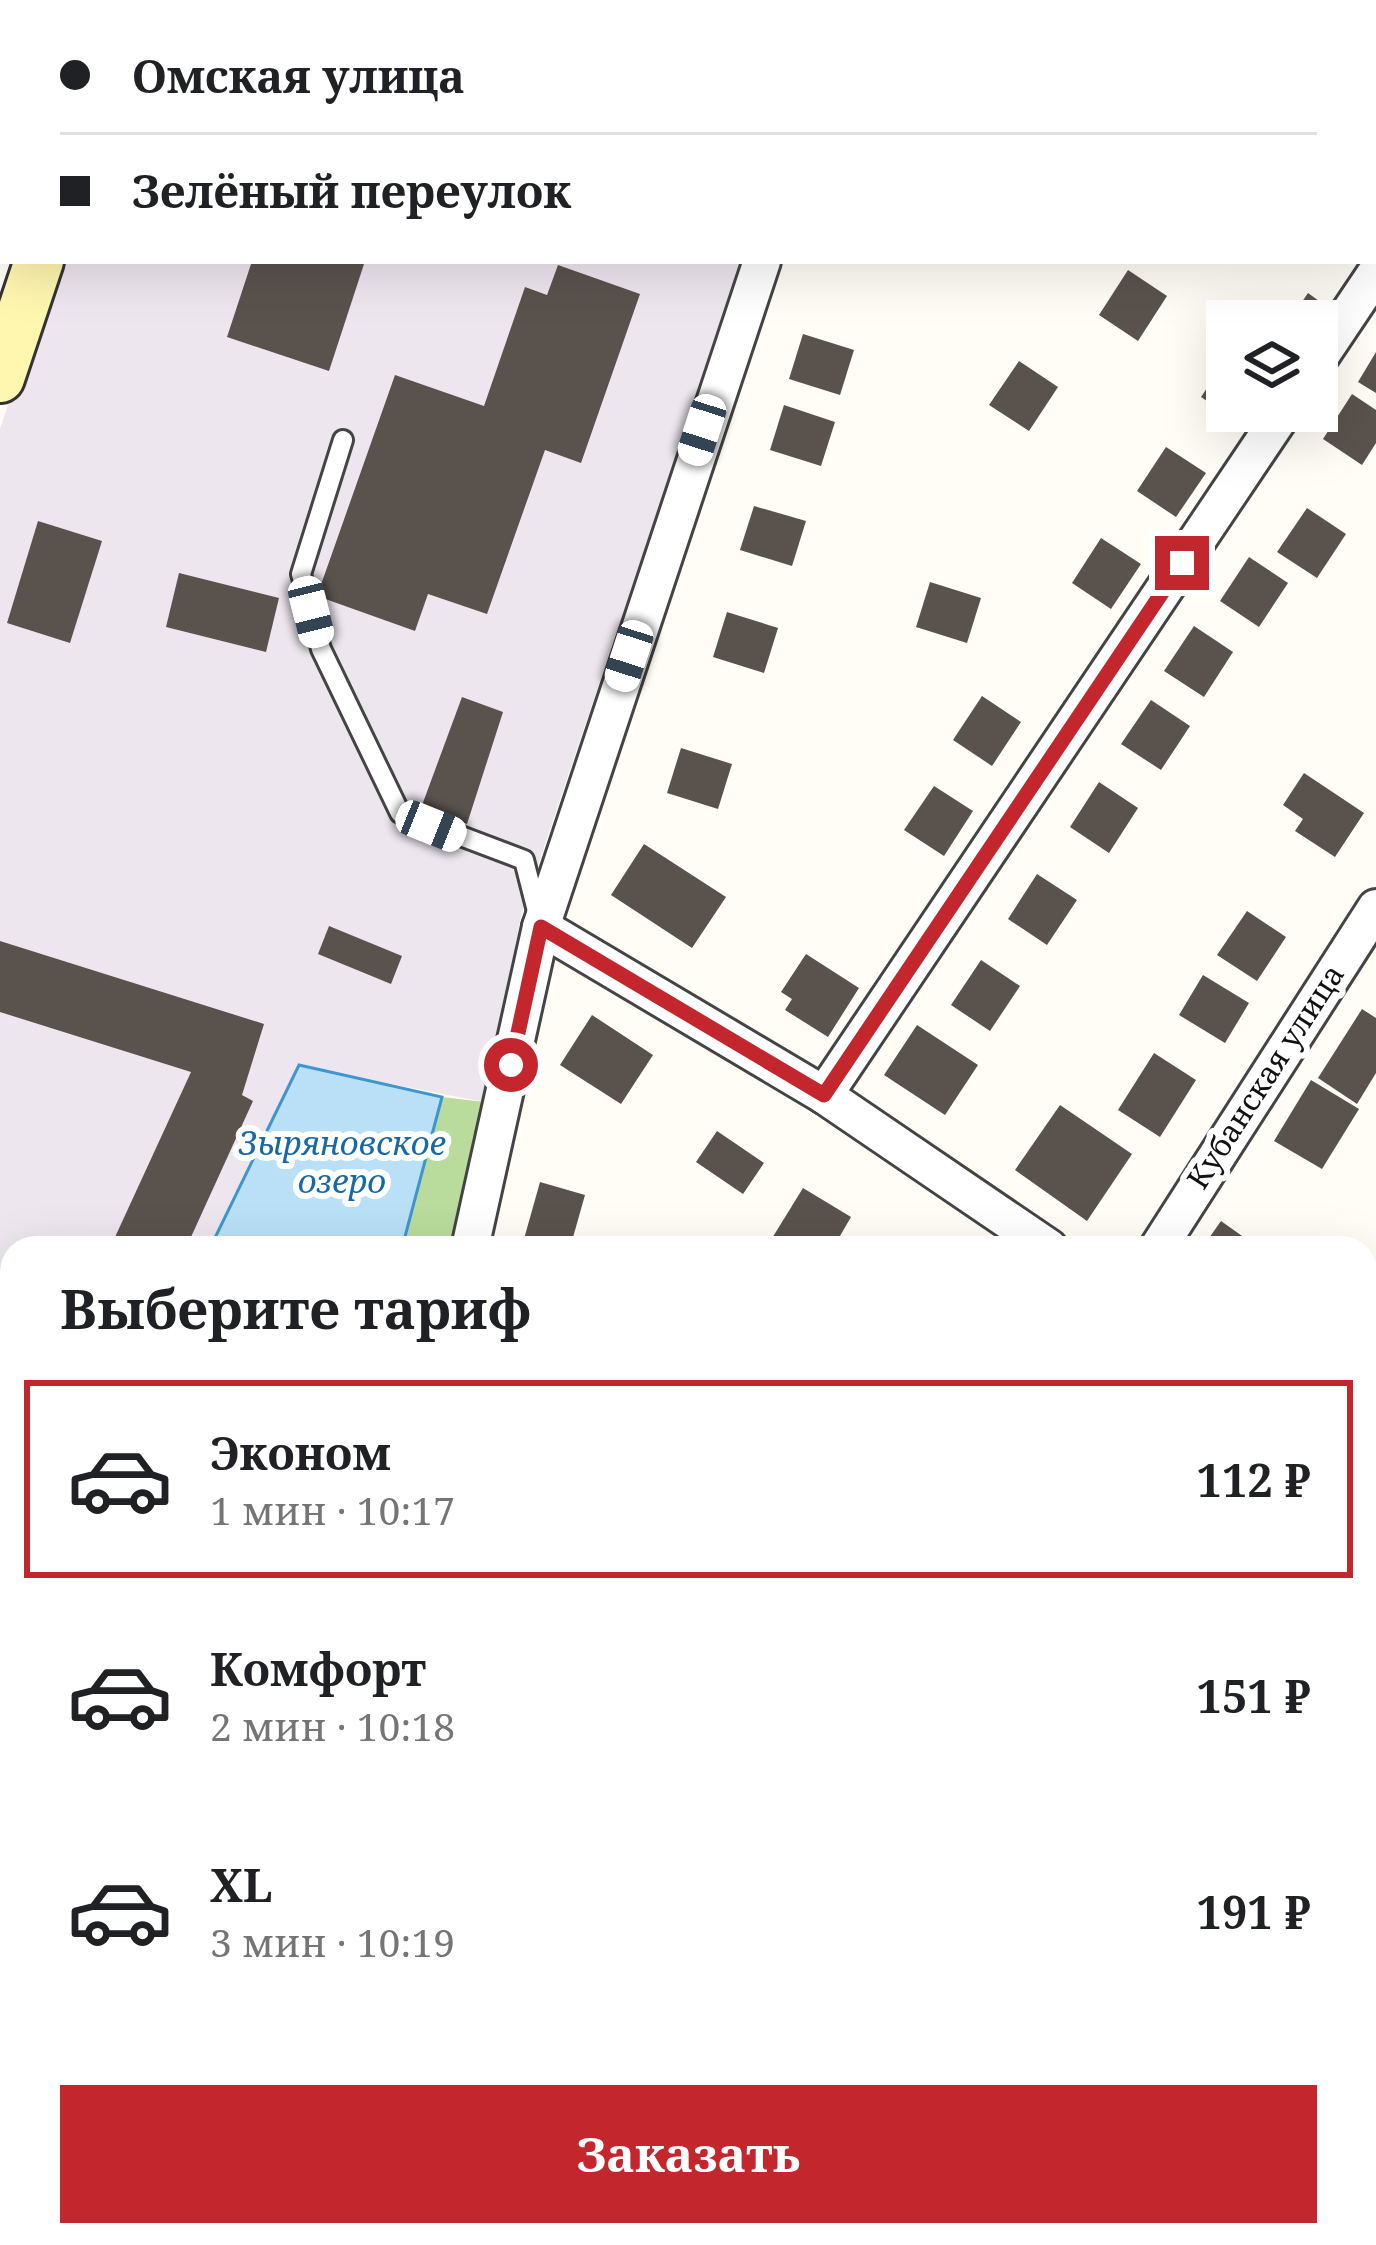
<!DOCTYPE html>
<html lang="ru">
<meta charset="utf-8">
<style>
body{margin:0;font-family:"Noto Serif",serif;background:#f2f2f2;color:#202124;height:100vh;display:flex;flex-direction:column;font-size:45px;white-space:nowrap}
*{box-sizing:border-box;margin:0}
p{font-size:39px;color:#757577}
.icon{flex:none;width:66px;height:66px;fill:none;stroke:currentColor;stroke-width:2;stroke-linecap:round;stroke-linejoin:round}
.map{position:relative;flex:1;overflow:hidden}
.sheet{position:absolute;left:0px;top:1236px;width:1377px;height:1011px;display:flex;flex-direction:column;background:#fff;border-radius:36px 36px 0 0;box-shadow:0 12px 48px #0002}
.sheet>*{flex:none}
.guide{position:absolute;left:0px;top:0px;width:1377px;height:264px;box-shadow:0 12px 48px #0002;display:grid;align-content:center;height:264px;padding:0 60px;background:#fff}
.buttons{position:absolute;left:1206px;top:300px;display:grid;gap:24px}
.buttons a{display:grid;place-items:center;width:132px;height:132px;border-radius:0px;background:#fff;box-shadow:0 12px 48px #0002;font-size:60px}
.end{position:absolute;width:54px;height:54px;margin:-27px;border:15px solid #c4262e;background:#fff;box-shadow:0 0 0 6px #fff}
.from{border-radius:50%}
.car{position:absolute;width:36px;height:72px;margin:-36px -18px;border-radius:15px;box-shadow:0 0 9px 3px #0007;background:linear-gradient(#fff 24%,#345 0 40%,#fff 0 76%,#345 0 86%,#fff 0)}
.guide b{display:flex;align-items:center;gap:42px;height:114px;font-size:45px}
.guide b+b{border-top:3px solid #e0e0e0}
.guide i{width:30px;height:30px;background:#202124}
ul{padding:0;list-style:none}
li{display:flex;align-items:center;gap:36px;height:198px;margin:0 24px 18px;padding:0 36px;border:6px solid transparent;border-radius:0px}
li div{flex:1}
li b{display:block;font-size:45px}
li em{font-style:normal;font-weight:700}
li.active{border-color:#c4262e}
li>.icon{width:108px;height:108px;stroke-width:1.5}
h2{padding:0 60px;font-size:54px;line-height:144px}
.button{display:flex;gap:24px;margin-top:auto;padding:24px 60px}
.button a{flex:1;height:138px;border-radius:0px;background:#c4262e;color:#fff;font-size:48px;font-weight:700;line-height:138px;text-align:center}
.map>svg:first-child{display:block}
.industrial{fill:#eee6ef}
.forest{fill:#b9dc9c}
.water{fill:#b9e0f7;stroke:#3f96cf;stroke-width:3}
.building{fill:#5a524d}
.lines{fill:none;stroke-linecap:round;stroke-linejoin:round}
.lane-casing{stroke:#444;stroke-width:24}
.street-casing{stroke:#444;stroke-width:42}
.secondary-casing{stroke:#333;stroke-width:54}
.lane{stroke:#fff;stroke-width:18}
.street{stroke:#fff;stroke-width:36}
.secondary{stroke:#fff6b0;stroke-width:48}
.route{stroke:#c4262e;stroke-width:15}
.labels{text-anchor:middle;stroke-width:12;stroke-linejoin:round;paint-order:stroke}
.street-label{font-size:30px;fill:#111;stroke:#fff}
.water-label{font-size:33px;font-style:italic;fill:#1768a6;stroke:#fff}
</style>
<div class="map">
<svg width="1376" height="2245" viewBox="0 0 1376 2245">
<rect width="100%" height="100%" fill="#fffdf5"/>
<!-- industrial -->
<g class="industrial">
<polygon points="140,0 837,0 139,3"/>
<polygon points="55,261 742,261 522,912 484,1102 299,1066 210,1248 12,1248 12,1712 0,1771 0,429"/>
</g>
<!-- forest -->
<polygon class="forest" points="442,1097 484,1102 452,1248 402,1248"/>
<!-- water -->
<g class="water">
<polygon points="299,1065 442,1097 402,1248 210,1248"/>
<polygon points="12,1712 12,2235 116,2235 112,2245 0,2245 0,1771"/>
</g>
<!-- building -->
<g class="building">
<polygon points="252,261 365,261 329,371 227,337"/>
<polygon points="558,265 640,294 581,463 545,450 487,614 428,594 415,631 317,596 395,375 484,406 525,287 547,295"/>
<polygon points="1128,270 1167,296 1138,341 1099,315"/>
<polygon points="1308,293 1330,309 1317,328 1317,321 1289,321"/>
<polygon points="803,334 854,350 840,395 789,379"/>
<polygon points="1376,352 1376,393 1358,382"/>
<polygon points="1227,358 1227,411 1248,411 1240,423 1201,397"/>
<polygon points="1019,361 1058,387 1029,431 989,405"/>
<polygon points="1352,394 1376,410 1376,443 1362,465 1323,439"/>
<polygon points="784,405 835,422 821,466 770,450"/>
<polygon points="1166,447 1206,473 1176,517 1137,491"/>
<polygon points="754,506 806,521 792,566 740,550"/>
<polygon points="1307,508 1346,534 1317,578 1277,552"/>
<polygon points="38,521 102,541 70,643 7,623"/>
<polygon points="1101,538 1141,564 1111,609 1072,583"/>
<polygon points="1249,557 1288,583 1259,627 1220,601"/>
<polygon points="179,573 279,598 266,652 166,627"/>
<polygon points="930,582 981,598 967,643 916,627"/>
<polygon points="727,612 778,628 764,673 713,657"/>
<polygon points="1194,626 1233,652 1204,697 1164,671"/>
<polygon points="982,696 1021,722 992,766 953,740"/>
<polygon points="462,697 503,712 467,824 421,808"/>
<polygon points="1151,700 1190,726 1161,770 1121,744"/>
<polygon points="681,748 732,764 718,809 667,793"/>
<polygon points="1304,773 1364,813 1335,857 1295,831 1303,819 1283,805"/>
<polygon points="1099,782 1138,808 1109,853 1070,827"/>
<polygon points="934,786 973,811 944,856 904,830"/>
<polygon points="644,844 726,897 692,948 611,895"/>
<polygon points="1037,874 1077,900 1047,945 1008,919"/>
<polygon points="1247,911 1286,937 1257,981 1217,955"/>
<polygon points="329,926 402,956 391,984 318,954"/>
<polygon points="0,941 264,1024 242,1095 253,1101 186,1248 110,1248 191,1072 0,1012"/>
<polygon points="806,954 859,988 828,1037 785,1010 792,999 781,992"/>
<polygon points="981,960 1020,986 990,1031 951,1005"/>
<polygon points="1203,975 1249,1003 1225,1043 1179,1015"/>
<polygon points="1362,1009 1376,1018 1376,1073 1357,1104 1318,1078"/>
<polygon points="592,1015 653,1055 621,1104 560,1065"/>
<polygon points="917,1025 978,1065 945,1115 884,1075"/>
<polygon points="1154,1053 1196,1080 1160,1137 1118,1110"/>
<polygon points="1311,1080 1359,1109 1322,1169 1274,1141"/>
<polygon points="1060,1105 1132,1154 1087,1221 1015,1170"/>
<polygon points="717,1131 764,1163 743,1194 696,1162"/>
<polygon points="540,1182 585,1195 570,1248 522,1246"/>
<polygon points="803,1188 851,1217 833,1248 766,1248"/>
<polygon points="1221,1221 1259,1248 1202,1248"/>
<polygon points="1365,1550 1376,1557 1376,1581 1365,1598"/>
<polygon points="1376,1727 1376,1776 1365,1769 1365,1745"/>
<polygon points="244,2235 347,2235 341,2245 242,2245"/>
<polygon points="574,2235 629,2235 623,2245 590,2245"/>
<polygon points="880,2235 918,2235 933,2245 874,2245"/>
</g>
<g class="lines">
<defs>
<polyline id="lane" points="343,440 301,574 321,649 400,813 524,860 538,915"/>
<g id="street">
<polyline points="1191,0 1196,3"/>
<polyline points="857,3 858,0"/>
<polyline points="1374,119 1376,121"/>
<polyline points="1317,361 1376,273"/>
<polyline points="541,927 824,1095 1049,1248"/>
<polyline points="824,1095 1284,411"/>
<polyline points="470,1248 541,927 762,261"/>
<polyline points="1158,1248 1376,908"/>
<polyline points="1365,1459 1376,1466"/>
<polyline points="1365,1667 1376,1650"/>
<polyline points="431,2235 479,2245"/>
<polyline points="209,2245 212,2235"/>
<polyline points="981,2245 987,2235"/>
</g>
<g id="secondary">
<polyline points="125,3 126,0"/>
<polyline points="0,378 39,261"/>
</g>
</defs>
<!-- lane casing -->
<use href="#lane" class="lane-casing"/>
<!-- street casing -->
<use href="#street" class="street-casing"/>
<!-- secondary casing -->
<use href="#secondary" class="secondary-casing"/>
<!-- lane -->
<use href="#lane" class="lane"/>
<!-- street -->
<use href="#street" class="street"/>
<!-- secondary -->
<use href="#secondary" class="secondary"/>
</g>
<g class="lines">
<!-- route -->
<polyline class="route" points="511,1065 541,927 824,1095 1182,563"/>
</g>
<g class="labels">
<!-- street labels -->
<g class="street-label">
<text transform="translate(1266 1077) rotate(-57)" y="10">Кубанская улица</text>
</g>
<!-- water labels -->
<g class="water-label">
<text x="342" y="1155">Зыряновское<tspan x="342" dy="38">озеро</tspan></text>
</g>
</g>
</svg>
<div class="buttons">
<a><svg class="icon" aria-label="layers" viewBox="0 0 24 24"><path d="M12 4l9 5-9 5-9-5zM3 14l9 5 9-5"/></svg></a>
</div>
<i class="end from" style="left:511px;top:1065px"></i>
<i class="end" style="left:1182px;top:563px"></i>
<i class="car" style="left:702px;top:430px;rotate:198deg"></i>
<i class="car" style="left:311px;top:612px;rotate:166deg"></i>
<i class="car" style="left:629px;top:656px;rotate:198deg"></i>
<i class="car" style="left:431px;top:826px;rotate:112deg"></i>
<div class="guide">
<b><i class="from"></i>Омская улица</b>
<b><i></i>Зелёный переулок</b>
</div>
<section class="sheet">
<h2>Выберите тариф</h2>
<ul>
<li class="active"><svg class="icon" aria-label="car" viewBox="0 0 24 24"><path d="M5 17H2v-5l4-1 3-4h7l3 4 3 1v5h-3M9 17h6M6 11h13"/><circle cx="7" cy="17" r="2"/><circle cx="17" cy="17" r="2"/></svg><div><b>Эконом</b><p>1 мин · 10:17</p></div><em>112 ₽</em></li>
<li><svg class="icon" aria-label="car" viewBox="0 0 24 24"><path d="M5 17H2v-5l4-1 3-4h7l3 4 3 1v5h-3M9 17h6M6 11h13"/><circle cx="7" cy="17" r="2"/><circle cx="17" cy="17" r="2"/></svg><div><b>Комфорт</b><p>2 мин · 10:18</p></div><em>151 ₽</em></li>
<li><svg class="icon" aria-label="car" viewBox="0 0 24 24"><path d="M5 17H2v-5l4-1 3-4h7l3 4 3 1v5h-3M9 17h6M6 11h13"/><circle cx="7" cy="17" r="2"/><circle cx="17" cy="17" r="2"/></svg><div><b>XL</b><p>3 мин · 10:19</p></div><em>191 ₽</em></li>
</ul>
<div class="button"><a>Заказать</a></div>
</section>
</div>
